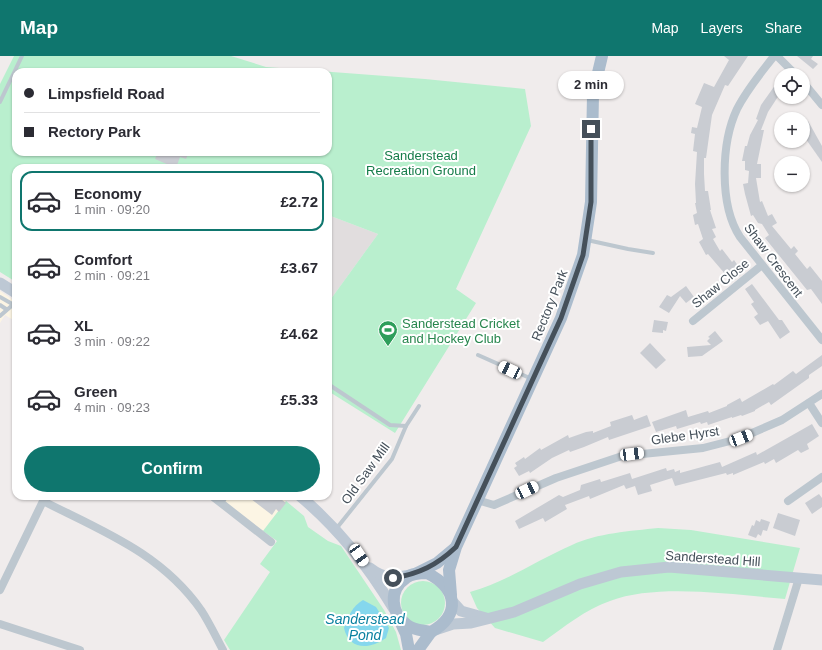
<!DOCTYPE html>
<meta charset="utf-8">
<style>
body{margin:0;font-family:Arial,sans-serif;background:#f7f7f7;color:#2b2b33;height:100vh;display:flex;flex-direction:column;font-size:15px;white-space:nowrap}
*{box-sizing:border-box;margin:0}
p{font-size:13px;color:#7c7c81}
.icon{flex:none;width:22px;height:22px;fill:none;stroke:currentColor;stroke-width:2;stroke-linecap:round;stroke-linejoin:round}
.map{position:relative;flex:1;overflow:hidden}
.side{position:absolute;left:12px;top:108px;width:320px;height:336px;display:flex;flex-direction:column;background:#fff;border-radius:12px;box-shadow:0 1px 3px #0004}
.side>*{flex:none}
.hud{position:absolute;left:12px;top:12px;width:320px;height:88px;border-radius:12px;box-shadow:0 1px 3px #0004;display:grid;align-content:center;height:88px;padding:0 12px;background:#fff}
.buttons{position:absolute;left:774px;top:12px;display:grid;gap:8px}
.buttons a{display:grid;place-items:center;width:36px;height:36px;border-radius:50%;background:#fff;box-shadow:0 1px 3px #0004;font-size:20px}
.end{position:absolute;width:18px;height:18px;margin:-9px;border:5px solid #45505a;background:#fff;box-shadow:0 0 0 2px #fff}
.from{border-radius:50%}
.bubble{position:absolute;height:28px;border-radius:14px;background:#fff;box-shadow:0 1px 3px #0004;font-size:13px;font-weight:800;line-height:28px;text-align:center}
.car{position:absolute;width:12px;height:24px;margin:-12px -6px;border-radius:5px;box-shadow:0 0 3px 1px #0007;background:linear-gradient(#fff 24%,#345 0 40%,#fff 0 76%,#345 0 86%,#fff 0)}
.hud b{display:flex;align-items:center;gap:14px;height:38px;font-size:15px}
.hud b+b{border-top:1px solid #e1e1e2}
.hud i{width:10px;height:10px;background:#2b2b33}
ul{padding:7px 0 0;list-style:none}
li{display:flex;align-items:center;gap:12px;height:60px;margin:0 8px 6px;padding:0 4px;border:2px solid transparent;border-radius:12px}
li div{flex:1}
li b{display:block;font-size:15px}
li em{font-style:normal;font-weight:800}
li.selected{border-color:#0f766e}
li>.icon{width:36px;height:36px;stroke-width:1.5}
.action{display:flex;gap:8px;margin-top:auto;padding:8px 12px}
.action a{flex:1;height:46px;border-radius:24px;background:#0f766e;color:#fff;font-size:16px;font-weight:800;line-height:46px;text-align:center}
header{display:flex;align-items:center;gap:24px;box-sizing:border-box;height:56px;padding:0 20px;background:#0f766e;color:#fff}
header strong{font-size:19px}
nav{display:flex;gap:22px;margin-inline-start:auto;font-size:14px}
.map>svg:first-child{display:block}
.commercial{fill:#fcf5e4}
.education{fill:#e1ddde}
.green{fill:#b9efce;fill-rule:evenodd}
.water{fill:#85d7ed}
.building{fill:#c9ccd2}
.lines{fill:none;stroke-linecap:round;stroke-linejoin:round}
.lane{stroke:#bdc7cf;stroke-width:4}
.street{stroke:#bdc7cf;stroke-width:8}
.secondary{stroke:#bdc8d4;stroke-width:11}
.primary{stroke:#abbccd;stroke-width:12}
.route{stroke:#45505a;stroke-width:5}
.labels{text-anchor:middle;stroke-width:4;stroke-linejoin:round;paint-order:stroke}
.park-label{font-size:13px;fill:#157c49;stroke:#fff}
.street-label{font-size:13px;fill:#45505a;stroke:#fff}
.leisure-label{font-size:13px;fill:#27864d;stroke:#fff;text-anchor:start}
.water-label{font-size:14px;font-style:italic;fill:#0a80a0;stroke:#fff}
</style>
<header>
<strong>Map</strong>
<nav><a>Map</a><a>Layers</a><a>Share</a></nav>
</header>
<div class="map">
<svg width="822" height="594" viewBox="0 0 822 594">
<rect width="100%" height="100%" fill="#f0ecec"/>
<!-- commercial -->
<g class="commercial">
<polygon points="0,235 16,246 15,265 5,259 0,267"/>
<polygon points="217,440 279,440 286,445 263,475"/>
</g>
<!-- education -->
<polygon class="education" points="328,159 378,178 328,247"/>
<!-- green -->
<g class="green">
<path d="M14 0H231L266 11 425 23 525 33 531 70 456 233 476 247 395 377 328 335V247L378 178 328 159V112H16V226L0 216V28ZM16 16H328V96H16Z"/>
<polygon points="286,445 304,460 308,471 328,485 341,490 384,554 396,576 401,594 230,594 224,584 270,516 260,508 277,485 263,475"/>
<path d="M658 472 691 474 800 492 785 543C734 539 658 527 610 545 586 553 564 571 543 586L495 572 477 552 470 536C507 526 537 504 572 489 597 477 631 475 658 472Z"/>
<circle cx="423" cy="547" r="22"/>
</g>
<!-- water -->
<path class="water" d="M363 544 376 551 389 572 386 582C369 594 349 594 344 572 347 561 353 550 363 544Z"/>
<!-- building -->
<g class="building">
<polygon points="724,0 748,0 728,30 725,29 712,59 706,102 704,102 704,118 705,135 708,135 711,154 710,154 716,172 712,173 716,181 713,183 720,195 722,193 732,206 734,204 743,217 732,226 708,198 706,199 699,186 703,183 698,168 695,169 693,159 697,157 695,147 696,147 695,128 697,96 693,95 695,78 691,77 692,71 697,72 702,51 695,48 704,27 714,31 729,4"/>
<polygon points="797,0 813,0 811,3 818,8 813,13"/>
<polygon points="781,21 781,36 768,56 761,74 764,74 757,108 761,108 761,122 756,122 760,146 762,145 768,160 772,158 777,167 772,170 791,193 794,190 798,195 795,198 807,213 810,210 822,225 822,248 811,233 807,234 765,182 769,179 762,168 758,167 753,159 751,160 745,138 743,128 748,127 749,115 745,114 745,105 742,105 745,90 747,90 750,79 758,64 756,63 761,49"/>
<polygon points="808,65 822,90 822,106 803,79 803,69"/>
<polygon points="158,96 189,96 186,103 180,101 176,112 155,103"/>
<polygon points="752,228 779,264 782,264 790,276 780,283 768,265 760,269 754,261 758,258 751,248 754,246 745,233"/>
<polygon points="686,230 694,241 686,247 680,240 669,257 659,251 667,239 671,241"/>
<polygon points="654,264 668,266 666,275 663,274 663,277 652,276"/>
<polygon points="715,275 723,285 702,300 688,301 687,291 711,289 707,285 710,282 708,281"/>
<polygon points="650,287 666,304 656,313 640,297"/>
<polygon points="822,299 822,310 809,319 809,322 771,349 769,346 755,354 755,355 742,360 741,359 732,362 732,361 708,369 707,366 701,368 700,366 677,373 676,370 656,376 652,366 686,354 688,361 708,355 709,357 727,350 727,349 740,342 742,346 773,328 774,329 793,315 796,318"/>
<polygon points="632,359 634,364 647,359 651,370 609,384 608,381 584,391 570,396 569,394 552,402 530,417 529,415 519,420 514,412 517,410 515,407 524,401 525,403 540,392 541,394 568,379 569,382 586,376 593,375 593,377 611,370 610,366"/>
<polygon points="812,368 819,380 807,388 809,393 801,397 798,394 776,407 774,403 765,408 764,406 733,419 733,417 727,419 726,417 675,430 672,422 650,429 652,435 638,439 635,430 626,433 624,429 590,443 589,440 565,449 567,453 545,466 543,462 519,473 515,465 559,439 563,441 580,434 581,429 600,423 601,426 630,417 632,423 666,412 667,415 674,413 675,416 680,414 680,417 720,406 722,411 756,396 757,399"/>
<polygon points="819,438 822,442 822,451 812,458 805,447"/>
<polygon points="247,440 277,440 286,447 279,456 276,453 272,459"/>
<polygon points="778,457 800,464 795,480 773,472"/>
<polygon points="761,463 770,466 767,475 763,474 761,480 758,478 756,482 748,479 752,469 754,470 756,464 760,466"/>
</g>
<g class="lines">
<!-- lane -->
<g class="lane">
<polyline points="0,46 22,0"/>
<polyline points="587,184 628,193 653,197"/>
<polyline points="0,241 14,249"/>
<polyline points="0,249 6,253"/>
<polyline points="0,260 16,246"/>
<polyline points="478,299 532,323"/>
<polyline points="328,328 390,369 406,370"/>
<polyline points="221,448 227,440"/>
<polyline points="336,473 392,403 406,370 419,350"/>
</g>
<!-- street -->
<g class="street">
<path d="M774 0C761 17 747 33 737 53 721 87 719 149 740 181L822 284"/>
<polyline points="777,0 796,19"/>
<polyline points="803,26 822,49"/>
<polyline points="693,265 762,209"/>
<polyline points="809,347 822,367"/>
<polyline points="212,440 271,486"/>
<polyline points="477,444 494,449 556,422 622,400 703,392 738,383 782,364 822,338"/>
<path d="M43 445C102 475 161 497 201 554 209 566 216 581 223 594"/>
<polyline points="788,445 822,421"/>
<polyline points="0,534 45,441"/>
<polyline points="0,568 80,594"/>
<polyline points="777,594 799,522"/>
</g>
<!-- secondary -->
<g class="secondary">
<polyline points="0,227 16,237"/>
<path d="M300 440C340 474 367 509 394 553"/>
<path d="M370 512C384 523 394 522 411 519"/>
<polyline points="452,545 461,555 486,562"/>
<polyline points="438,573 453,568 471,567 514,556 580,528 621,516 669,511 822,524"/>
</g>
<!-- primary -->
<g class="primary">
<polyline points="417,517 437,507 455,492"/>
<path d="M427 517C457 532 462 559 431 576 422 574 415 575 407 569 391 557 388 534 406 522 412 517 420 517 427 517Z"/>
<polyline points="451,539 449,514 456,491 561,262 583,199 591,146 593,38 602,0"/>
<polyline points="400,565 406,578 409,594"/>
<polyline points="418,594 431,576"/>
</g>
</g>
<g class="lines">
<!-- route -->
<path class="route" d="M393 522C419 518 437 509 456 491L561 262 583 199 591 146V73"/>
</g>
<!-- icons -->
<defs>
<symbol id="stadium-pin" viewBox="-11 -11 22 30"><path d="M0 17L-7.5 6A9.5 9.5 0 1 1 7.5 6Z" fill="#2e9e5b" stroke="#fff"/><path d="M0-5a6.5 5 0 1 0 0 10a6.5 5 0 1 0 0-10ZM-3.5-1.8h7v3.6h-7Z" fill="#fff"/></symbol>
</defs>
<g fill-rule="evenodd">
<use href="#stadium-pin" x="377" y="263" width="22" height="30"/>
</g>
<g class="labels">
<!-- park labels -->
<g class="park-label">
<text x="421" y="104">Sanderstead<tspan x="421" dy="15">Recreation Ground</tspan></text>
</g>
<!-- street labels -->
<g class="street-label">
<text transform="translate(774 204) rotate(53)" y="5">Shaw Crescent</text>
<text transform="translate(720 227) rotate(-39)" y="5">Shaw Close</text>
<text transform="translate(549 249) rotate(-68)" y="5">Rectory Park</text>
<text transform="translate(685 379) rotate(-8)" y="5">Glebe Hyrst</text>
<text transform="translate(365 417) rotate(-54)" y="5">Old Saw Mill</text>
<text transform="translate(713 502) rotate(4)" y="5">Sanderstead Hill</text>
</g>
<!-- leisure labels -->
<g class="leisure-label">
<text x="402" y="272">Sanderstead Cricket<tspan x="402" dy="15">and Hockey Club</tspan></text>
</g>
<!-- water labels -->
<g class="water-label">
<text x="365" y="568">Sanderstead<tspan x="365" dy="16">Pond</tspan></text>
</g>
</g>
</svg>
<div class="buttons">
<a><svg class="icon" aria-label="locate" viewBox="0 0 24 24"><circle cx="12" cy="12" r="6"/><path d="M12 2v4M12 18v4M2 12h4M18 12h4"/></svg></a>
<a>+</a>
<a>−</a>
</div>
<i class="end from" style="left:393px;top:522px"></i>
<i class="end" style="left:591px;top:73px"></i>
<div class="bubble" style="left:558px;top:15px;width:66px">2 min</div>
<i class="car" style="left:510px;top:314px;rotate:295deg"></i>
<i class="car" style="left:741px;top:382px;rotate:69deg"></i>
<i class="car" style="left:632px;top:398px;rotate:83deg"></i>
<i class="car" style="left:527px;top:434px;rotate:65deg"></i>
<i class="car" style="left:359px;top:499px;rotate:146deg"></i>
<div class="hud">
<b><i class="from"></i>Limpsfield Road</b>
<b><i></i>Rectory Park</b>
</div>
<section class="side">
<ul>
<li class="selected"><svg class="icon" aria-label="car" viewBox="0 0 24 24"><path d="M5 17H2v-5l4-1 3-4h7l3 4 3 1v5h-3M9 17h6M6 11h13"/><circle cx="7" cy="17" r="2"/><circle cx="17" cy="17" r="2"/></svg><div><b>Economy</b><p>1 min · 09:20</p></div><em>£2.72</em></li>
<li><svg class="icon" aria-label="car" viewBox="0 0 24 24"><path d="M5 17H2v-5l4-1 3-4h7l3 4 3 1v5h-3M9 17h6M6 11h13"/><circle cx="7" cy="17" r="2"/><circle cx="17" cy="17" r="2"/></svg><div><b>Comfort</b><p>2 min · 09:21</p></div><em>£3.67</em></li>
<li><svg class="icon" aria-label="car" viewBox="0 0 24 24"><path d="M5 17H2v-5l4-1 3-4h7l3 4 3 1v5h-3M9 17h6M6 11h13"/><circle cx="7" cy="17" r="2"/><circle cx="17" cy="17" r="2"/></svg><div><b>XL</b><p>3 min · 09:22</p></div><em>£4.62</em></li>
<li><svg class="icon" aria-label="car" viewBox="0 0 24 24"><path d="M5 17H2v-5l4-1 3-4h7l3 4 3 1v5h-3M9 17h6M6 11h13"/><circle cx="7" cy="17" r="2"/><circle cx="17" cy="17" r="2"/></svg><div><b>Green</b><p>4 min · 09:23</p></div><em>£5.33</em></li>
</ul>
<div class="action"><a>Confirm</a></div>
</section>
</div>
